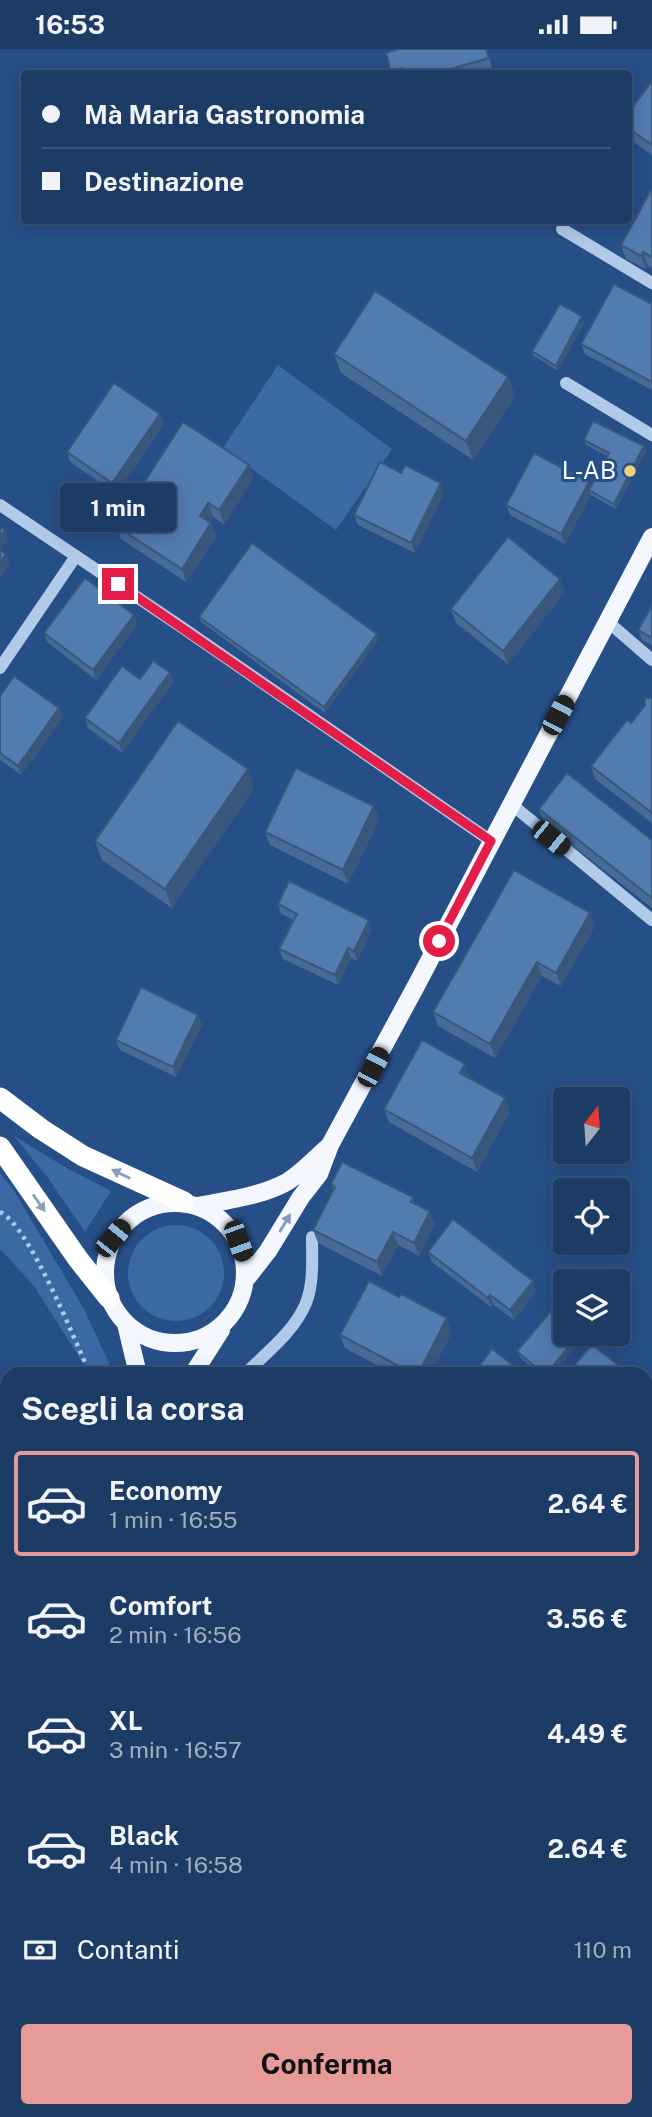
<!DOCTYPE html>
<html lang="it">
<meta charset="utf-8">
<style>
body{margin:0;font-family:"Public Sans",sans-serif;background:#29466e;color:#f1f3f6;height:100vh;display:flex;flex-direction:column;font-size:26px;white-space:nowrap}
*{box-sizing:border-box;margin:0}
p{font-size:23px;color:#a0adbf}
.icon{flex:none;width:38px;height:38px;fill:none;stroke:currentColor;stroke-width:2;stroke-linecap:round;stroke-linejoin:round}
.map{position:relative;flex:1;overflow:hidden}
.panel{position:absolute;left:0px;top:1318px;width:653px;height:751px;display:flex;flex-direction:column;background:#1c3b65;border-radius:21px 21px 0 0;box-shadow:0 4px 18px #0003,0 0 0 2px #3a5579}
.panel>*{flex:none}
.hud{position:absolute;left:21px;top:21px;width:611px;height:154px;border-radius:7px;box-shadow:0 4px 18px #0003,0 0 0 2px #3a5579;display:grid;align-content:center;height:154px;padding:0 21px;background:#1c3b65}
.needle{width:46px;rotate:17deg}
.tools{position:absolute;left:553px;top:1038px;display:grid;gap:14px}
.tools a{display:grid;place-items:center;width:77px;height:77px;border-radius:7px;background:#1c3b65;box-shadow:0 4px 18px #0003,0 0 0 2px #3a5579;font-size:35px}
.end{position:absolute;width:32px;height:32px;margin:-16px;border:9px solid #e11d48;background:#fff;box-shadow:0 0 0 4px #fff}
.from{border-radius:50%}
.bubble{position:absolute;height:49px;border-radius:7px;background:#1c3b65;box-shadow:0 4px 18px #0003,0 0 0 2px #3a5579;font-size:23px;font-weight:700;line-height:49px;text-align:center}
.car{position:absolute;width:21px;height:42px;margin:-21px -10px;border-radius:9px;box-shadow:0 0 5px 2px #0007;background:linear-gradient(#222 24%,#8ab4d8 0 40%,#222 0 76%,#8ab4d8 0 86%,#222 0)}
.hud b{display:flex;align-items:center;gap:24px;height:66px;font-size:26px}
.hud b+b{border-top:2px solid #3a5579}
.hud i{width:18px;height:18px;background:#f1f3f6}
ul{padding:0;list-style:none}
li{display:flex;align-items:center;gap:21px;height:105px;margin:0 14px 10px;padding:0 7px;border:4px solid transparent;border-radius:7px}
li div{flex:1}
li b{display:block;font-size:26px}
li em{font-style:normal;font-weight:700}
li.on{border-color:#e69b98}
li>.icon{width:63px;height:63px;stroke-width:1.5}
h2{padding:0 21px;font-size:32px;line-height:84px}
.pay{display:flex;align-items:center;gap:18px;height:77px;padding:0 21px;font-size:26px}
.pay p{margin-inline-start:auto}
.cta{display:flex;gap:14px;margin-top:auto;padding:14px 21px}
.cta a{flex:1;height:80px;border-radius:7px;background:#e69b98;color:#111;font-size:28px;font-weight:700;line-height:80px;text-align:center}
.status{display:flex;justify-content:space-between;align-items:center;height:49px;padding:0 35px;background:#1c3b65;direction:ltr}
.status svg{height:19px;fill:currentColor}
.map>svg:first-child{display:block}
.green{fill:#3a69a3}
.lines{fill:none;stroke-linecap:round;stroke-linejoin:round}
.path{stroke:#b1cae8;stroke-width:4.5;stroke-dasharray:3.5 5;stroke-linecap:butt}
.minor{stroke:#b1cae8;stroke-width:12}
.major{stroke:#f4f7fe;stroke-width:18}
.highway{stroke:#fff;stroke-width:21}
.wall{fill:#476a97}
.shaded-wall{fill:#39567b}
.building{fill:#527bb0;stroke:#39567b;stroke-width:2}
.oneway{fill:#889ebd}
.oneway2{fill:#839bbd}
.route{stroke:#e11d48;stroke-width:9}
.poi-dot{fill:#f2cf76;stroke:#264f87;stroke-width:2.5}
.labels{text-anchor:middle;stroke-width:6;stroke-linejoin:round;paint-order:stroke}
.poi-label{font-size:24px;fill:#fff;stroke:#264f87;text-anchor:end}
</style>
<div class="status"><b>16:53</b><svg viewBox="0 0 49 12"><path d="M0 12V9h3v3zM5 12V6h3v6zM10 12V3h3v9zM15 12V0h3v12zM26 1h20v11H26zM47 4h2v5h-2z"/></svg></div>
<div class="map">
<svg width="652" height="2068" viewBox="0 0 652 2068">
<rect width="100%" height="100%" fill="#264f87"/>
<!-- green -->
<g class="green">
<polygon points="278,316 392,400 336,481 223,399"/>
<polygon points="14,1087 65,1118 111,1142 85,1183 48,1129"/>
<polygon points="0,1124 13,1140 84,1260 114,1325 90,1325 34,1237 0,1200"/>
<circle cx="176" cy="1224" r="48"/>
<polygon points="652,1941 652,2068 528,2068 520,2062 646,2062 646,1948"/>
<polygon points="67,2062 225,2062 228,2063 230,2062 346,2062 358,2068 63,2068"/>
</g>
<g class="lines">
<!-- path -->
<path class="path" d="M0 1163C29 1176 75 1292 90 1325"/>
<!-- minor -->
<g class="minor">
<polyline points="562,180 652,234"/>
<polyline points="566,334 652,386"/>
<polyline points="0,456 180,577 491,792"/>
<polyline points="607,572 652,611"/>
<polyline points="0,619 76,507"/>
<polyline points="511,755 652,871"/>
<path d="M245 1325C267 1303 294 1283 306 1254 314 1233 312 1210 312 1188"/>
<polyline points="0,1887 7,1892"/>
</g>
<!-- major -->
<g class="major">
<circle cx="175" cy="1224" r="70"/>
<path d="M198 1157C227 1151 258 1148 285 1134 301 1125 314 1110 328 1098"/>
<polyline points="246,1230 268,1202 301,1148 319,1125 330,1096 416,937 652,488"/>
<polyline points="126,1275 138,1325"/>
<polyline points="193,1325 221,1281"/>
<polyline points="0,1735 7,1722"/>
</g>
<!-- highway -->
<g class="highway">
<polyline points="0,1049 41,1080 83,1107 184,1153"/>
<polyline points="0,1098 78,1210 109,1249"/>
</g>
</g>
<!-- wall -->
<g class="wall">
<polygon points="398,0 487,0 492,19 473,24 392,24 386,4"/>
<polygon points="652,32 652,106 628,89 628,64"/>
<polygon points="652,142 652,219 648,217 646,220 626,210 621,196"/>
<polygon points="652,255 652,341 585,305 581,295"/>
<polygon points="584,273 558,322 534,307 532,302"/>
<polygon points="334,305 508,328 515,347 473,411 341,324"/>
<polygon points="164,375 116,444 70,413 67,403"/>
<polygon points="584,391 646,402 616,460 591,446 565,495 510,466 506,456 589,433 591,438 607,407 586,396"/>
<polygon points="401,424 444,444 415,504 358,476 354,466"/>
<polygon points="254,429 224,475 213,468 210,473 211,474 216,487 186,533 121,490 116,477"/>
<polygon points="565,543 508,615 456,574 451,560"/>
<polygon points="652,556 652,596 642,591 638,581"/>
<polygon points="134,566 137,576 96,631 47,593 44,584"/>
<polygon points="199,568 377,585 379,590 325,664 201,573"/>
<polygon points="170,623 173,633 122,704 88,679 85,669 140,630"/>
<polygon points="0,647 63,669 21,726 0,711"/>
<polygon points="652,649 652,774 595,730 591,717 631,674"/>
<polygon points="248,720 254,739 172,859 102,811 95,792"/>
<polygon points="374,757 379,771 348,835 270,796 265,783"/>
<polygon points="539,760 652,791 652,859 544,774"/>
<polygon points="278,855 372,880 357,912 351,909 338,936 283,910 279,900 294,871 281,865"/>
<polygon points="595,877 561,937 542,927 495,1009 438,977 433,963"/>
<polygon points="198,966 202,976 176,1028 120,1001 116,991"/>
<polygon points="470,1028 505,1049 510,1062 477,1123 389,1073 384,1060"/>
<polygon points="331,1135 413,1148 415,1155 430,1162 435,1175 419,1207 398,1196 382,1227 318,1194 313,1181 333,1141"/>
<polygon points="428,1203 536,1242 514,1271 493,1255 491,1258 432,1213"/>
<polygon points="452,1283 430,1325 393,1325 345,1299 340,1286"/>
<polygon points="579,1286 581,1291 553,1325 539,1325 519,1307 517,1302"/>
<polygon points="646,1339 652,1344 652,1418 646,1413"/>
<polygon points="7,1385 7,1407 6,1407 2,1397"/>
<polygon points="0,1441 7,1444 7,1544 0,1540"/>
<polygon points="0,1954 7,2062 38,2062 34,2068 0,2068"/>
</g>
<!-- shaded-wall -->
<g class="shaded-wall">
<polygon points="643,203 648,217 646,220 641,207"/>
<polygon points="582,267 584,273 558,322 556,317"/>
<polygon points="508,328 515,347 473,411 466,392"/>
<polygon points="160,365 164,375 116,444 112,434"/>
<polygon points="644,397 646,402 616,460 614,455"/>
<polygon points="249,416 254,429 224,475 219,461"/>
<polygon points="589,433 592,442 589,441 591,446 565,495 561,485"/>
<polygon points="441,434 444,444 415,504 411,494"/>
<polygon points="208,454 213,468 205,480 200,467"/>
<polygon points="211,474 216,487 186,533 182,520"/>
<polygon points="5,481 8,491 0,502 0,487"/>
<polygon points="6,505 10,515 0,528 0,513"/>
<polygon points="560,530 565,543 508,615 503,602"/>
<polygon points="134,566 137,576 96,631 93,621"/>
<polygon points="377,585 379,590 325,664 324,658"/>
<polygon points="170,623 173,633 122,704 119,694"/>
<polygon points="59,659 63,669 21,726 18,717"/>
<polygon points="248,720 254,739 172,859 165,840"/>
<polygon points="374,757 379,771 348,835 343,821"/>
<polygon points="590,864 595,877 561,937 556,924"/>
<polygon points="369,871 372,880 357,912 354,902"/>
<polygon points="348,899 351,909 338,936 335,926"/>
<polygon points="537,913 542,927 495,1009 490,995"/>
<polygon points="198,966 202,976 176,1028 173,1018"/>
<polygon points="465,1015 470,1028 465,1037 460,1024"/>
<polygon points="505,1049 510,1062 477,1123 472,1109"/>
<polygon points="430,1162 435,1175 419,1207 414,1194"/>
<polygon points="393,1183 398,1196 382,1227 377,1213"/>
<polygon points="533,1232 536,1242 514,1271 510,1261"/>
<polygon points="490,1246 493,1255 491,1258 488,1249"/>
<polygon points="447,1269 452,1283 430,1325 418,1325"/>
<polygon points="579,1286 581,1291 553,1325 546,1325"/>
<polygon points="7,1586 7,1610 0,1624 0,1601"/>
<polygon points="7,1978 7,2000 2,1986"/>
<polygon points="25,2062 38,2062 34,2068 21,2068"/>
</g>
<!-- building -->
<g class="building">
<polygon points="398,0 486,0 489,9 437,24 403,24 402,19 391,23 386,4"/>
<polygon points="652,32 652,96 628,79 628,64"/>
<polygon points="651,141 652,142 652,208 643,203 641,207 621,196"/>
<polygon points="614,235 652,255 652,333 581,295"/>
<polygon points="375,242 508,328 466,392 334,305"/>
<polygon points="560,255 582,267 556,317 532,302"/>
<polygon points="114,334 160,365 112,434 67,403"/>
<polygon points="593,372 644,397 614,455 589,441 609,404 584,391"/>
<polygon points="183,373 249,416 219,461 208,454 200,467 211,474 182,520 116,477"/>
<polygon points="534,404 589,433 561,485 506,456"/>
<polygon points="380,413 401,424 405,416 441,434 411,494 354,466"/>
<polygon points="0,478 5,481 0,487"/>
<polygon points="508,488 560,530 503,602 451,560"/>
<polygon points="252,494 377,585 324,658 199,568"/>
<polygon points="0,501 6,505 0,513"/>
<polygon points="85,529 134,566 93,621 44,584"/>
<polygon points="652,556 652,589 638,581"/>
<polygon points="153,612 170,623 119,694 85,669 122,617 140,630"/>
<polygon points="14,627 59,659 18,717 0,704 0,647"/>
<polygon points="645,649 652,649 652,764 591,717 627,671 631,674 645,656"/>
<polygon points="178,672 248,720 165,840 95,792"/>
<polygon points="296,719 374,757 343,821 265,783"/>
<polygon points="567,724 652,791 652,849 539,760"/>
<polygon points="514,821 590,864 556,924 537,913 490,995 433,963"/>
<polygon points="289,832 369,871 354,902 348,899 335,926 279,900 297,865 278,855"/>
<polygon points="141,938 198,966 173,1018 116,991"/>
<polygon points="422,991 465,1015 460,1024 505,1049 472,1109 384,1060"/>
<polygon points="342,1113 413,1148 411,1153 430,1162 414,1194 393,1183 377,1213 313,1181 335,1138 331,1135"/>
<polygon points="453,1170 533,1232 510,1261 490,1246 488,1249 428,1203"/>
<polygon points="369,1232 399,1248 401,1245 447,1269 418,1325 414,1325 340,1286"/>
<polygon points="551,1262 565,1274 565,1284 577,1284 579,1286 546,1325 543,1325 517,1302"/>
<polygon points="592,1295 629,1325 567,1325"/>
<polygon points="492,1300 525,1325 473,1325"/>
<polygon points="646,1339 652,1344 652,1414 646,1409"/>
<polygon points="7,1385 7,1402 6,1399 2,1397"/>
<polygon points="0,1441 7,1444 7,1533 0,1529"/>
<polygon points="652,1553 652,1610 646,1601 646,1557"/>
<polygon points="0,1557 7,1560 7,1586 0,1601"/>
<polygon points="646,1609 652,1619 652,1702 646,1693"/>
<polygon points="0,1954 7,1958 7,1978 2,1986 7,1989 7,2062 25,2062 21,2068 14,2068 0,2060"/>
</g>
<!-- one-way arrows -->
<defs><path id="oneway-solid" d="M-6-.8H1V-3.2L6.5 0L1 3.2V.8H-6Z" transform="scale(1.75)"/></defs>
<g class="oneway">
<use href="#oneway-solid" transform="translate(121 1125) rotate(-154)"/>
<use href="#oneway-solid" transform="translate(39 1154) rotate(55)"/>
</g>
<use class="oneway2" href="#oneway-solid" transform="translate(285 1174) rotate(-59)"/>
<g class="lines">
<!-- route -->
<polyline class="route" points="118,535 491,792 439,892"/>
</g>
<!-- markers -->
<circle class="poi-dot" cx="630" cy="422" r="7"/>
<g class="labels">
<!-- poi labels -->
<g class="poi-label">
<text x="616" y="430">L-AB</text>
</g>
</g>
</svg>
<div class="tools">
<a><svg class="needle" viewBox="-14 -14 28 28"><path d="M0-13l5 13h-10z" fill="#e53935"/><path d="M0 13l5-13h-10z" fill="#a0adbf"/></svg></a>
<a><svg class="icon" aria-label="locate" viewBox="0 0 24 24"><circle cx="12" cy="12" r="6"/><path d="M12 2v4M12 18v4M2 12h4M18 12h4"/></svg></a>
<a><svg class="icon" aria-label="layers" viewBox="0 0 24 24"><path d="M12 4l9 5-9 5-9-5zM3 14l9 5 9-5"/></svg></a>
</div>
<i class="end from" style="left:439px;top:892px"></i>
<i class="end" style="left:118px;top:535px"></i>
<div class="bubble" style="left:60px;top:434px;width:116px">1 min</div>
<i class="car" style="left:558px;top:666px;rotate:28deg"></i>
<i class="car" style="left:551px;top:789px;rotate:129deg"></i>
<i class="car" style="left:373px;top:1018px;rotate:28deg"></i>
<i class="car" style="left:113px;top:1189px;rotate:39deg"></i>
<i class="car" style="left:238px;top:1192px;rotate:160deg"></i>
<div class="hud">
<b><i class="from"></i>Mà Maria Gastronomia</b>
<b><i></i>Destinazione</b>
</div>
<section class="panel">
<h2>Scegli la corsa</h2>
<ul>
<li class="on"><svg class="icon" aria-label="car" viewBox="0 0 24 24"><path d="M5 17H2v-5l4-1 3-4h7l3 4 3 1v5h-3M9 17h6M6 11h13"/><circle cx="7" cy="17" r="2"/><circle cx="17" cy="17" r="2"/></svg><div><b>Economy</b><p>1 min · 16:55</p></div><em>2.64 €</em></li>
<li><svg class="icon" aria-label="car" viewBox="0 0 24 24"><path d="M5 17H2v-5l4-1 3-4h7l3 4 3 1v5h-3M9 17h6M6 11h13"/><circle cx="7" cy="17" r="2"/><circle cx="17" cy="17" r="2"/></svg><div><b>Comfort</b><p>2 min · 16:56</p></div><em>3.56 €</em></li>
<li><svg class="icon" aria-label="car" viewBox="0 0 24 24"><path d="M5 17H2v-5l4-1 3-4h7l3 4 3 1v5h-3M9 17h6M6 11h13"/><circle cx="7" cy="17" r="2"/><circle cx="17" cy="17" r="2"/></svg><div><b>XL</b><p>3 min · 16:57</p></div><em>4.49 €</em></li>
<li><svg class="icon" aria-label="car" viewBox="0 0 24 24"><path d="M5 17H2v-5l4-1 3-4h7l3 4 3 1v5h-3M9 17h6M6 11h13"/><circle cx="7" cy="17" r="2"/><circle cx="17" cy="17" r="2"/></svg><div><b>Black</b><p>4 min · 16:58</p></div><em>2.64 €</em></li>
</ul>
<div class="pay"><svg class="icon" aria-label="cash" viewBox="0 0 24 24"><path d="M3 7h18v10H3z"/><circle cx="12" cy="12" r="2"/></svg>Contanti<p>110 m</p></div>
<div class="cta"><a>Conferma</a></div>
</section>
</div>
